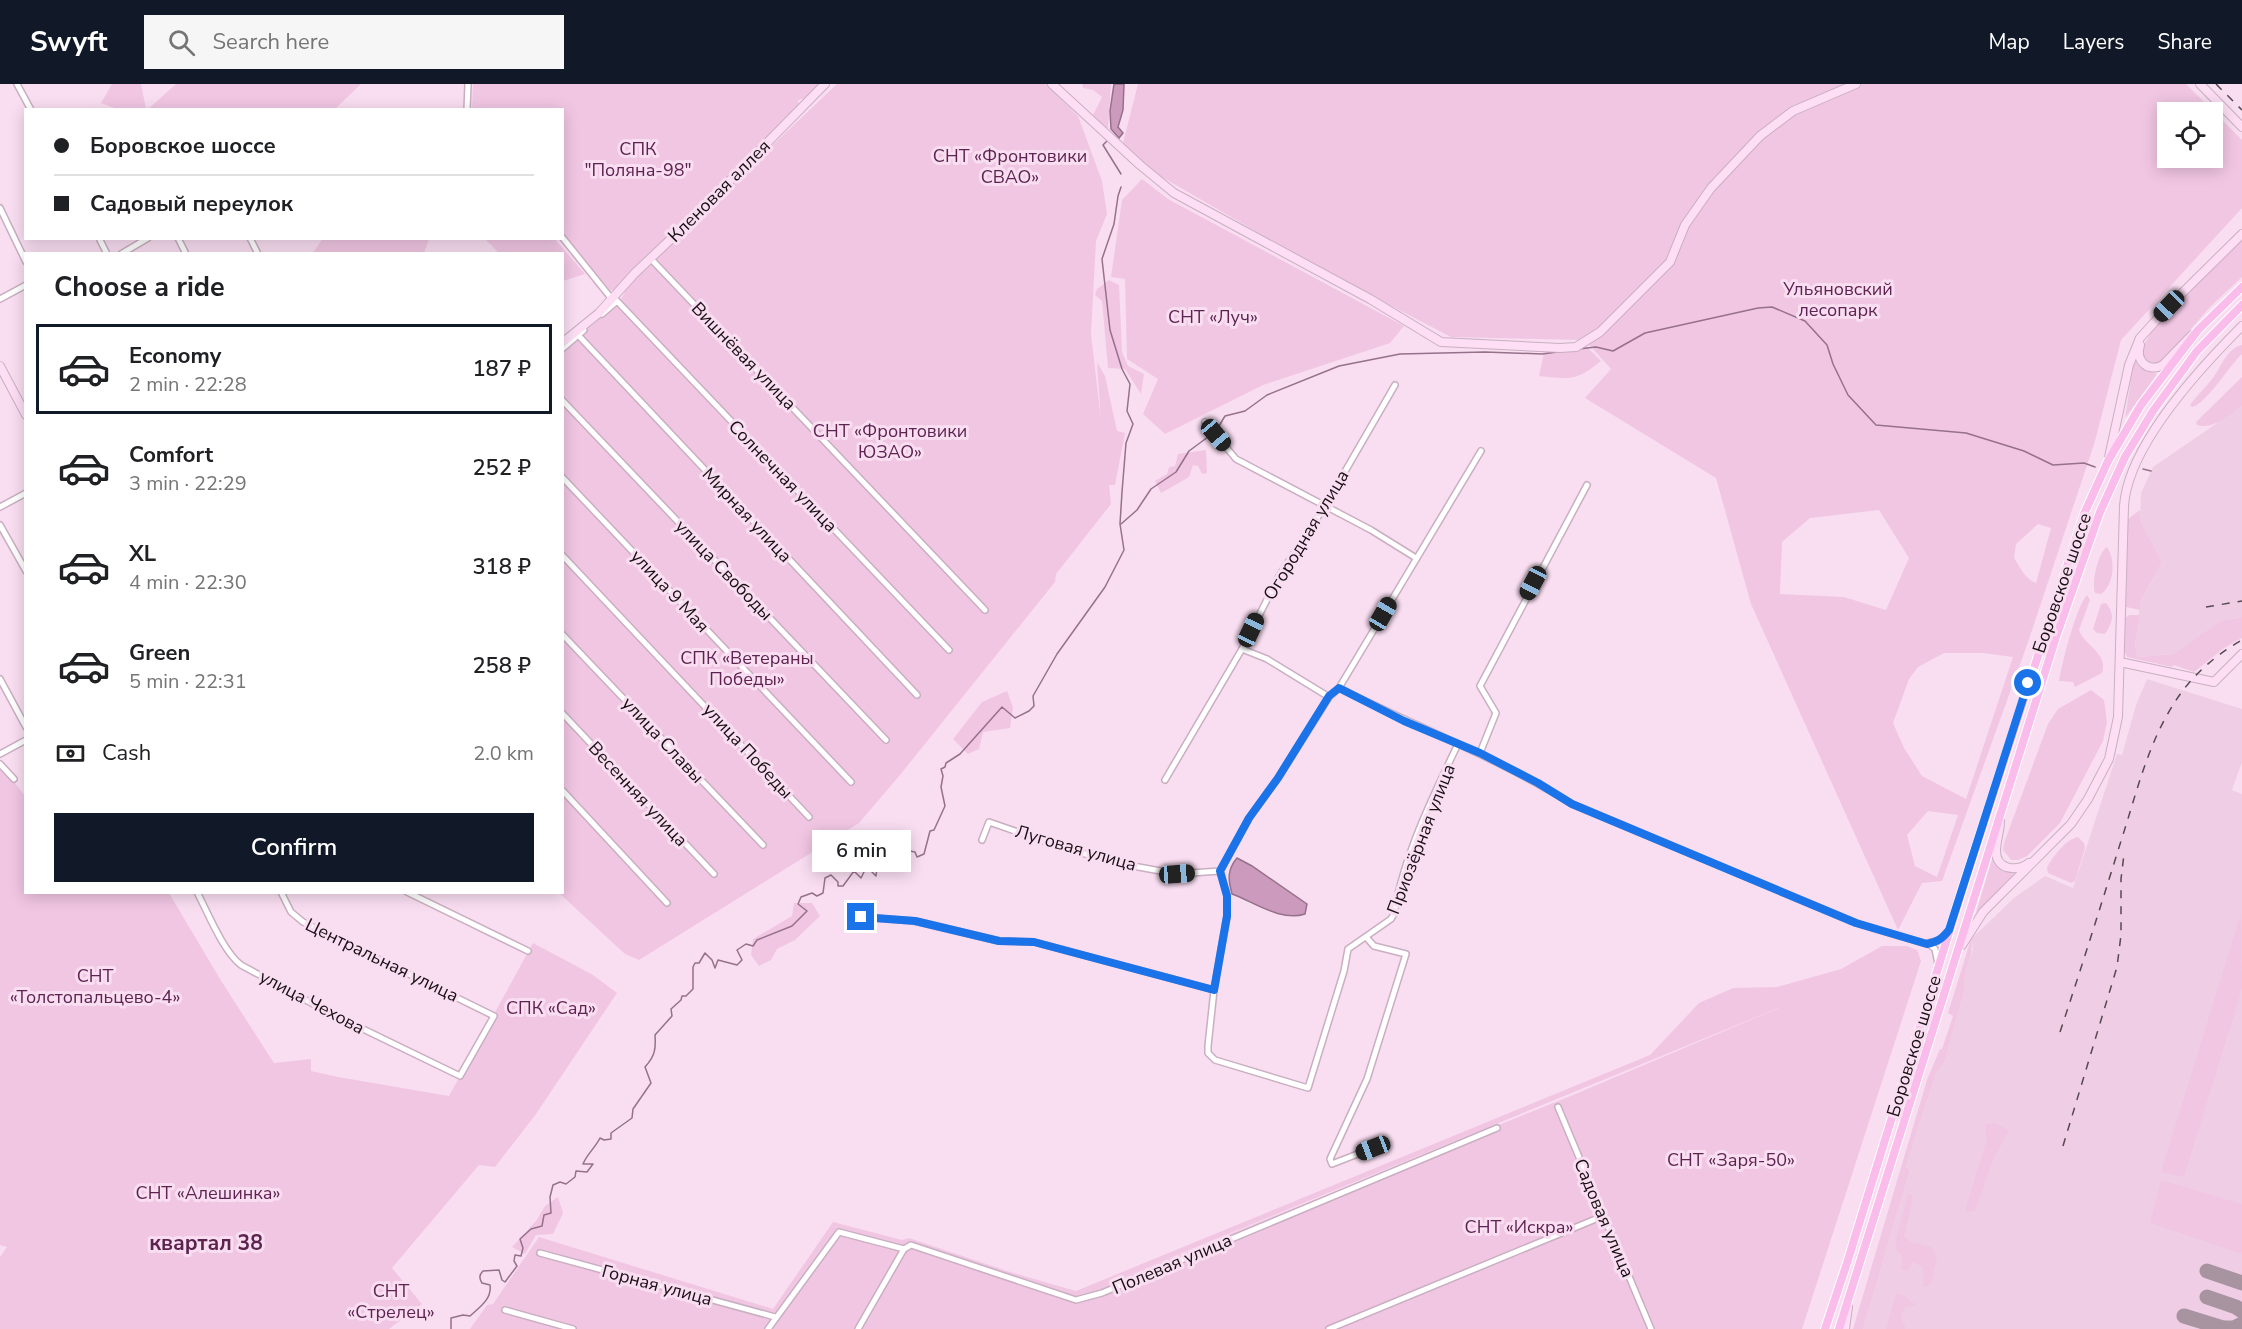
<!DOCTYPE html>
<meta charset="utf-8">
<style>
body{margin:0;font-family:"Nunito Sans",sans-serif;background:#f6f6f6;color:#202124;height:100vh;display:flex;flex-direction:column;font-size:22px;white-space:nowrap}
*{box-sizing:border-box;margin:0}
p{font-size:20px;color:#757577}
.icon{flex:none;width:33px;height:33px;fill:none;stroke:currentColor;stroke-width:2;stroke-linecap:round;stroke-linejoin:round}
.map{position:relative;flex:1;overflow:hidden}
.drawer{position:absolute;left:24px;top:168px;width:540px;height:642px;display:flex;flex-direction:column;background:#fff;border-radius:0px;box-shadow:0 3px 15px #0003}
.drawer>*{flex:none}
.banner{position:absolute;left:24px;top:24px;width:540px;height:132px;border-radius:0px;box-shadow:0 3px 15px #0003;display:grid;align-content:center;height:132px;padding:0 30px;background:#fff}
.tools{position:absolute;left:2157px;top:18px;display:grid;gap:12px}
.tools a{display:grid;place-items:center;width:66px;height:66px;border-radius:0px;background:#fff;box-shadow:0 3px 15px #0003;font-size:30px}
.end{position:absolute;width:27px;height:27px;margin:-14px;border:8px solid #1a73e8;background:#fff;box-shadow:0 0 0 3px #fff}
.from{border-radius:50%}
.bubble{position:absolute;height:42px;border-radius:0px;background:#fff;box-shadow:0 3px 15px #0003;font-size:20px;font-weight:600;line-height:42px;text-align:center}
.car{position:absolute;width:18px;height:36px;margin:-18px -9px;border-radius:8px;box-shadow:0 0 4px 2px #0007;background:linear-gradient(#222 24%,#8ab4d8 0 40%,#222 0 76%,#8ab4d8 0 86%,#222 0)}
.banner b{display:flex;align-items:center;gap:21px;height:57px;font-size:22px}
.banner b+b{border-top:2px solid #e0e0e0}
.banner i{width:15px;height:15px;background:#202124}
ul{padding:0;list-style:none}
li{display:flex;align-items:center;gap:18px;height:90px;margin:0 12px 9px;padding:0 18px;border:3px solid transparent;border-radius:0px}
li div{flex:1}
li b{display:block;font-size:22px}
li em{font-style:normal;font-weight:600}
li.selected{border-color:#111827}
li>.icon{width:54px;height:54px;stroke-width:1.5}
h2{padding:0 30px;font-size:27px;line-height:72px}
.pay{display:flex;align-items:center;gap:15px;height:66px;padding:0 30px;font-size:22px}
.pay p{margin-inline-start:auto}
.button{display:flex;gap:12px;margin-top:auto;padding:12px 30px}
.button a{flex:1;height:69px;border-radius:0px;background:#111827;color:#fff;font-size:24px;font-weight:600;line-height:69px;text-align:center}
header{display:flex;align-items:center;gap:36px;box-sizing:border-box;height:84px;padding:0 30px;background:#111827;color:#fff}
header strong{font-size:28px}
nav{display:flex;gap:33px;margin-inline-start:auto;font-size:21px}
.search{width:420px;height:54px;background:#f6f6f6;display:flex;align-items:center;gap:15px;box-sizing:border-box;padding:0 21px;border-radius:0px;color:#757577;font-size:22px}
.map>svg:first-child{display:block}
.built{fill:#efcee5}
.green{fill:#f1c6e3;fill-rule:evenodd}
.water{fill:#cb9abd;stroke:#96718b;stroke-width:1.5}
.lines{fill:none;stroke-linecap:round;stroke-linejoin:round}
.stream{stroke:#96718b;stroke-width:1.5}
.taxiway{stroke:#a893a1;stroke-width:15}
.street-casing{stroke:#c9afc0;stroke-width:8}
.secondary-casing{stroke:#c9afc0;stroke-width:10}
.primary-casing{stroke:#fff;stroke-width:10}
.street{stroke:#fff;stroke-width:5}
.secondary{stroke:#fddef5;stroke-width:8}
.primary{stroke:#fabdeb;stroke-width:8}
.rail{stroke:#564851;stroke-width:1.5;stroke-dasharray:8 8;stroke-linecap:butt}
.route{stroke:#1a73e8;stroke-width:8}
.labels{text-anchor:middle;stroke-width:6;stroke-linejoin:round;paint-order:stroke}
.park-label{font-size:18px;fill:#5e2350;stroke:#f9def1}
.street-label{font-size:18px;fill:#191016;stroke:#f9def1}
.quarter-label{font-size:21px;font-weight:bold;fill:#5b234e;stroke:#f9def1}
</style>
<header>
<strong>Swyft</strong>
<div class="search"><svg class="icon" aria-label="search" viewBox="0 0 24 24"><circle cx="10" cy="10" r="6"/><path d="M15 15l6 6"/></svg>Search here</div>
<nav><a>Map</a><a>Layers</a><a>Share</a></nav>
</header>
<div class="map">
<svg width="2242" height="1245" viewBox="0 0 2242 1245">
<rect width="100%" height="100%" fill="#f9def1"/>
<!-- built -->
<g class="built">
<polygon points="2242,322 2242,533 2220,537 2173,570 2137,573 2135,559 2140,520 2162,478 2140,436 2141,409 2153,383"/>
<polygon points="2147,595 2242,625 2242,678 2232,706 2242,710 2242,1245 1863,1245 1910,1086 1906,1083 1936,989 1944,979 1965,905 1963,896 1973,865 1971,855 2014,814 2045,792 2073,804 2117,670 2122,671 2136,621"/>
</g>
<!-- green -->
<g class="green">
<polygon points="112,0 141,0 146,25 117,25 101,19"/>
<polygon points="176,0 361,0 335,25 148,25"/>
<polygon points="473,0 823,0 808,14 798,16 799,22 615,206 610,206 563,150 562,26 472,26"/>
<polygon points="837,0 1046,0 1078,32 1102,97 1107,130 1096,157 1091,250 1101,337 1097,278 1105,292 1117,347 1125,349 1115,401 1109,401 1111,420 1056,490 1055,498 900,691 859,739 639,876 625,870 559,809 562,808 563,267 620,217 633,193"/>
<polygon points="1082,0 1111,0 1108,45 1093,31 1102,13 1093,6 1083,4"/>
<path d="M1138 0H2186L2242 56V124L2121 256 2095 357 2027 561 1942 797 1922 799 1898 846 1751 520 1716 394 1585 314 1611 285 1585 256 1451 253 1326 188 1155 89 1123 59ZM2168 28H2212V74H2168ZM1879 426 1909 474 1886 526 1844 513 1780 510 1782 458 1810 434ZM2038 440 2051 444 2036 499C2025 495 2020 483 2014 474L2016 460ZM1944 569H1983L2013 573 1966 715 1922 692 1904 664 1893 639 1909 595 1918 583ZM1928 727 1958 731 1937 793 1915 782 1907 751Z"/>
<polygon points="1142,95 1168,115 1404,242 1390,259 1263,301 1165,350 1143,330 1158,295 1127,275 1125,195 1111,193 1122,116"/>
<polygon points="323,154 429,154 429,155 424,169 313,169"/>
<polygon points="485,155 555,155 585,190 563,197 562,170 499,169"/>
<polygon points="2242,156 2242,193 2211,222 2164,276 2160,279 2151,280 2142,274 2143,262 2155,243"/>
<polygon points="1109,196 1119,201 1122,268 1128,282 1144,290 1141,310 1125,285 1108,284 1102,217 1095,211 1097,205"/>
<path d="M2242 261V270C2229 282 2207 319 2192 323L2190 321C2197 311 2206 303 2213 294 2221 283 2227 264 2242 261Z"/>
<path d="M1586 262 1601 277C1575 298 1570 295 1539 292L1544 269Z"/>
<polygon points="2134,276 2141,284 2157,290 2125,334"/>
<path d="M2242 293V322C2229 331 2213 346 2197 341L2196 338Z"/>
<polygon points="1206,366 1207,389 1202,390 1198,382 1193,381 1189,393 1161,409 1155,397 1167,390 1169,383 1175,382 1178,370"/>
<polygon points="2140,426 2140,436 2162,478 2140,519 2140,526 2126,523 2128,435"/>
<path d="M2107 463C2116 476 2114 501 2101 510L2095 509C2091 499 2098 468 2107 463Z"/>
<path d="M2087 511 2090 516 2079 546C2084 561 2109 570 2102 589L2075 603 2073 598 2059 597C2062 579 2076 523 2087 511Z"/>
<path d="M2106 519C2115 530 2113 538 2105 550L2097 549 2093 545 2101 520Z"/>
<polygon points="2129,531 2140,531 2135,559 2137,573 2173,570 2220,537 2242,533 2242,554 2224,564 2194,588 2174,581 2172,583 2127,573 2124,567 2125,534"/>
<polygon points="2091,606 2104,616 2107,638 2103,657 2060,739 2027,772 2018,776 2011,776 2003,766 2004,759 2048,640 2058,625"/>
<polygon points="1007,607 1013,623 1010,644 983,648 979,665 968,670 953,655 982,618"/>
<polygon points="0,680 25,712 26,808 169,809 220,895 274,979 311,975 311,987 338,993 449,1012 533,859 593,891 617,909 536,1030 495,1083 479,1081 392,1184 422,1220 389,1245 0,1245 0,1173 7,1163 0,1161"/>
<path d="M2078 753 2084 759 2085 764 2075 797 2071 799 2048 789 2047 784C2052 773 2066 755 2078 753Z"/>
<polygon points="1992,775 2002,787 2016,790 1976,829"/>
<polygon points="794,819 812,819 820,832 795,856 777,865 771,876 759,882 751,871 753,855 792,832"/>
<polygon points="2241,829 2242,905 2184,1093 2161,1088"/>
<path d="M1971 855C1975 875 1961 886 1965 905L1944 979 1936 989 1906 1083 1910 1086 1863 1245H1853L1927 996 1940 965H1942L1953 932 1948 929Z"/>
<path d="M1882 862H1907L1917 866 1921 877 1802 1245H470L487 1221 493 1220 539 1153 773 1225 833 1138 902 1156 909 1154 1010 1188 1076 1207 1650 971 1699 919 1733 904 1777 903 1841 885ZM1793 918 1573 1011 1104 1201Z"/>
<polygon points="1995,1039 2009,1046 1993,1076 1975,1127 1968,1128 1965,1126 1987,1055 1985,1048 1986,1040"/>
<polygon points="2161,1096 2242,1120 2242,1170 2150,1139"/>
<polygon points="1908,1110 1912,1111 1912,1118 1904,1153 1911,1158 1932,1163 1937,1173 1931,1201 1923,1203 1923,1183 1912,1178 1908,1187 1901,1186 1902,1172 1896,1165 1896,1155"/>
<polygon points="558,1113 563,1129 553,1150 536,1151 525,1170 512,1163 536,1137 545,1122"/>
<polygon points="1896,1209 1903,1211 1916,1221 1904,1224 1901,1234 1905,1242 1905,1245 1886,1245"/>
</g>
<!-- water -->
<g class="water">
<polygon points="1114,0 1124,0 1123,26 1118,43 1123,49 1119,54 1111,45 1110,27"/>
<path d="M1237 774 1252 782 1307 820 1305 830C1281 838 1254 818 1232 810 1228 795 1227 786 1237 774Z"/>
</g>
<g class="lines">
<!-- stream -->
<g class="stream">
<polyline points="1107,57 1103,61 1121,90"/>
<polyline points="1578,265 1596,263 1613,267 1645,249 1758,224 1772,223 1805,237 1827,261 1833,280 1848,311 1876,341 1966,349 2024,367 2053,381 2084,379 2095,383"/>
<polyline points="1216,347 1225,332 1245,327 1267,311 1339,282 1400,270 1485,268 1542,270 1565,267"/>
<polyline points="2143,385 2151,387"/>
<polyline points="1121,440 1137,426 1151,405 1176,388 1189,367 1212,350"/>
<path d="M451 1245V1234L463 1231 470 1232C480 1223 492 1215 490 1201L482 1199C479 1194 479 1191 483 1187L499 1186 502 1196 505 1198 517 1182 514 1177 515 1171 521 1172 523 1164 520 1155 531 1145 542 1142 544 1131 551 1129 550 1113 553 1101 560 1098 566 1100 575 1093 576 1087 587 1088 593 1080H583C587 1070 595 1064 600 1054L604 1056 611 1055V1049L632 1034 633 1025 651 999 645 983C655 972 656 965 655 951L672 932 671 925 681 916 682 912H686L693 905V883L695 879H699L705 869 712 876 715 884 718 876 737 881 742 876 737 866 746 860 753 862 757 856 792 842 807 827 798 820 801 813 812 809 817 812 823 809 825 794 831 791 838 798V802H843L854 787 861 794 865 786 868 784 876 792 877 783H881L885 776 881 770 887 764 895 773 905 766 915 768 917 773 924 770 930 747 934 746 945 722 941 703 943 692 941 685 945 683 946 679 960 670 1002 623 1015 634 1029 627 1034 622 1033 612 1057 570 1105 503 1124 466 1120 440 1122 408 1126 359 1133 340 1127 327 1130 300 1122 285 1110 246 1102 175 1114 140 1118 112 1121 103"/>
</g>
<!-- taxiway -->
<g class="taxiway">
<polyline points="2207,1187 2242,1199"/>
<polyline points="2207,1213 2236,1223 2242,1227"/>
<polyline points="2184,1232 2226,1245"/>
<polyline points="2225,1244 2234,1244 2242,1240"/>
</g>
<defs>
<g id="street">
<polyline points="17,0 31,26"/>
<polyline points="467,26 468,0"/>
<polyline points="0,124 26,178"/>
<polyline points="562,153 611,214"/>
<polyline points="99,154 107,170"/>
<polyline points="178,154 186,170"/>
<polyline points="250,154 258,170"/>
<polyline points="121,170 148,154"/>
<polyline points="651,175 985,526"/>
<polyline points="0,215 26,201"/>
<polyline points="602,230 617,217 949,566"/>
<polyline points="578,251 917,611"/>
<polyline points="562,265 584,246"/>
<polyline points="562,316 886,656"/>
<polyline points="1205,338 1236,375 1371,446 1416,474"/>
<polyline points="562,393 851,698"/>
<polyline points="0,423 26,409"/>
<polyline points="0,441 26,487"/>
<polyline points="562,471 809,733"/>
<polyline points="562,550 763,761"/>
<polyline points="1242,565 1267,575 1329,613"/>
<polyline points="0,595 26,643"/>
<path d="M1339 604C1417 643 1498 674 1572 720L1856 839 1930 861 1935 865 1938 880"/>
<polyline points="562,629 714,790"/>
<path d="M1458 660C1432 714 1404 771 1394 830L1391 835 1348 865 1344 887 1308 1004 1215 976 1208 969V962L1214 906 1227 832V811L1220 787 1249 734 1278 694 1329 613 1339 604 1481 367"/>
<polyline points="1480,669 1496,629 1480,602 1587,401"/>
<polyline points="0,670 26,656"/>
<polyline points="0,680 14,695"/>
<polyline points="1165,696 1242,565 1279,492 1325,422 1395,301"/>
<polyline points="562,706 667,819"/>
<polyline points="982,756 989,738 1067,765 1122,780 1177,790 1220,787"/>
<path d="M197 808C208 829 223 867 241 881L328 928 460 992 494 932 303 838 291 828 281 808"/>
<polyline points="407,808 528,867"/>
<polyline points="861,833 915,837 999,857 1034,858 1214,906"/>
<polyline points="1366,853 1374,862 1406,870 1367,995 1330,1075 1332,1080 1373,1064"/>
<polyline points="1928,859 1940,856 1948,848"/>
<polyline points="1558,1023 1651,1245"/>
<polyline points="540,1169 775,1233"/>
<polyline points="505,1226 573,1245"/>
<polyline points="768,1245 839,1148 904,1165 911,1161 1076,1216 1102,1209 1497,1044"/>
<polyline points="858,1245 904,1165"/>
<polyline points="1329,1245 1603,1132"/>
</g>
<g id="secondary">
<polyline points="1052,0 1140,81 1174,109 1370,215 1441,258 1560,264 1576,263 1600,248 1670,178 1685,141 1711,104 1760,52 1793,27 1856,0"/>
<polyline points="2200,0 2242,43"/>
<polyline points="562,259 599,229 635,189 690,137 825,0"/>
<path d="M2140 261C2135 277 2148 289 2163 281L2192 251"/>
<polyline points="0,282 26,331"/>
<polyline points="2109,373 2129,281 2140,254 2169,222 2242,150"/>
<polyline points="2120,578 2214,598 2242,570"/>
<path d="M2000 737C2000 747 1996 757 1996 767 1996 786 2017 788 2029 779"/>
<path d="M1962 861 1983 828 2071 740 2088 715 2109 675 2118 633 2124 422C2128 361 2200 284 2242 242"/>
<polyline points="1845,1245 1848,1223"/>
</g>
<g id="primary">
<polyline points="1825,1245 1847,1179 1964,800 2084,430 2108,377 2141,321 2198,246 2242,203"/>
<polyline points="1839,1245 2056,553 2100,428 2125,373 2153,327 2197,267 2242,221"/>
</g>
</defs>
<!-- street casing -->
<use href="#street" class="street-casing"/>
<!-- secondary casing -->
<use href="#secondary" class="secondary-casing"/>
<!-- primary casing -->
<use href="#primary" class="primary-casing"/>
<!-- street -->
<use href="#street" class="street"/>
<!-- secondary -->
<use href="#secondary" class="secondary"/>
<!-- primary -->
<use href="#primary" class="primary"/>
<!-- rail -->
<g class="rail">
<polyline points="2216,0 2242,26"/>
<polyline points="2206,523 2242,517"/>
<path d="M2060 948C2081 885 2101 821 2121 757 2136 711 2147 662 2173 621 2190 593 2214 572 2242 556"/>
<polyline points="2063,1062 2117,883 2121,851 2121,795 2124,770"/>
</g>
</g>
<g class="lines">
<!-- route -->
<path class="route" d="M861 833 915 837 999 857 1034 858 1214 906 1227 832V812L1220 787 1249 734 1278 694 1329 612 1339 604 1404 637 1480 669 1538 699 1572 720 1856 839 1927 860C1937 858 1942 855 1949 846L2028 599"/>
</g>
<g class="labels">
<!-- park labels -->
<g class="park-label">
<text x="638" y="71">СПК<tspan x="638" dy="21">"Поляна-98"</tspan></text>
<text x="1010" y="78">СНТ «Фронтовики<tspan x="1010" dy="21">СВАО»</tspan></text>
<text x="1838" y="211">Ульяновский<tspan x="1838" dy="21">лесопарк</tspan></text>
<text x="1213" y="239">СНТ «Луч»</text>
<text x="890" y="353">СНТ «Фронтовики<tspan x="890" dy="21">ЮЗАО»</tspan></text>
<text x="747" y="580">СПК «Ветераны<tspan x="747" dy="21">Победы»</tspan></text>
<text x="95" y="898">СНТ<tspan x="95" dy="21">«Толстопальцево-4»</tspan></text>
<text x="551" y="930">СПК «Сад»</text>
<text x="1731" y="1082">СНТ «Заря-50»</text>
<text x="208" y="1115">СНТ «Алешинка»</text>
<text x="1519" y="1149">СНТ «Искра»</text>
<text x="391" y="1213">СНТ<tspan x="391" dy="21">«Стрелец»</tspan></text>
</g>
<!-- street labels -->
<g class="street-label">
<text transform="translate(719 107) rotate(-45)" y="6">Кленовая аллея</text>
<text transform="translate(744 272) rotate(46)" y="6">Вишнёвая улица</text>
<text transform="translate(783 392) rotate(46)" y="6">Солнечная улица</text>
<text transform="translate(747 431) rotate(47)" y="6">Мирная улица</text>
<text transform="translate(1306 451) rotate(-59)" y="6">Огородная улица</text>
<text transform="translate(724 486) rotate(46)" y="6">улица Свободы</text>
<text transform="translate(2062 499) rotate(-71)" y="6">Боровское шоссе</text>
<text transform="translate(670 507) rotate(47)" y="6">улица 9 Мая</text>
<text transform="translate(663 656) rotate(47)" y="6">улица Славы</text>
<text transform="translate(748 667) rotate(47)" y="6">улица Победы</text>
<text transform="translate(638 710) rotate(47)" y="6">Весенняя улица</text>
<text transform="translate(1421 755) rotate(-69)" y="6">Приозёрная улица</text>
<text transform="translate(1076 764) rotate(16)" y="6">Луговая улица</text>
<text transform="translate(382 876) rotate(26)" y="6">Центральная улица</text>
<text transform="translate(312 918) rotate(28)" y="6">улица Чехова</text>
<text transform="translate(1914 962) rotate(-73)" y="6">Боровское шоссе</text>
<text transform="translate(1604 1134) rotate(67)" y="6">Садовая улица</text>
<text transform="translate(1172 1180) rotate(-23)" y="6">Полевая улица</text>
<text transform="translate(657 1201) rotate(15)" y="6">Горная улица</text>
</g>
<!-- quarter labels -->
<g class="quarter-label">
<text x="206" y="1166">квартал 38</text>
</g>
</g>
</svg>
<div class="tools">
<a><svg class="icon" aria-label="locate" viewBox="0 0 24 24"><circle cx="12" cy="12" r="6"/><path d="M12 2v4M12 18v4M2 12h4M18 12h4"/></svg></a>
</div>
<i class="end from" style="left:2028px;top:599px"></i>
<i class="end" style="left:861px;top:833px"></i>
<div class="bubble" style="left:812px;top:746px;width:99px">6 min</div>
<i class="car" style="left:2169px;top:222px;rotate:224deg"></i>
<i class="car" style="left:1216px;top:351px;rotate:140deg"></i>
<i class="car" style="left:1533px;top:499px;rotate:208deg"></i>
<i class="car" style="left:1383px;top:530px;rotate:30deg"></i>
<i class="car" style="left:1251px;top:546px;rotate:25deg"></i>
<i class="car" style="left:1177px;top:790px;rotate:86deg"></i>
<i class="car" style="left:1373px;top:1064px;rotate:249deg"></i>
<div class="banner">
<b><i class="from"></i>Боровское шоссе</b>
<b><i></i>Садовый переулок</b>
</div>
<section class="drawer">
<h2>Choose a ride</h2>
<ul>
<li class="selected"><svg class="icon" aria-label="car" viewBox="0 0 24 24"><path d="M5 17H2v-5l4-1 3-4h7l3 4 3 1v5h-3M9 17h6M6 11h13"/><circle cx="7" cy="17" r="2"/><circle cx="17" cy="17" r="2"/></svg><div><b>Economy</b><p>2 min · 22:28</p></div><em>187 ₽</em></li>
<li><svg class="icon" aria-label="car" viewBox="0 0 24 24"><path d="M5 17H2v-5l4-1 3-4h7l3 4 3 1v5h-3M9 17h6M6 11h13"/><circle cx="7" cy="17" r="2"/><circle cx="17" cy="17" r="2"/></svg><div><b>Comfort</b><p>3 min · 22:29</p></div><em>252 ₽</em></li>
<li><svg class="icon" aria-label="car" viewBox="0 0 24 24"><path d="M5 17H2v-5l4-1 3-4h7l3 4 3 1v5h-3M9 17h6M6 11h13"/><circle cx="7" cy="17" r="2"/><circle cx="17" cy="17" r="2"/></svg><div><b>XL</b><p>4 min · 22:30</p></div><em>318 ₽</em></li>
<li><svg class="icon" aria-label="car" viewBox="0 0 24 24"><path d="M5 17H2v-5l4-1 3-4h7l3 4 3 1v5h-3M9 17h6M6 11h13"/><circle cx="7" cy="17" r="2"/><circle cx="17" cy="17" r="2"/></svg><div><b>Green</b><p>5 min · 22:31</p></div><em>258 ₽</em></li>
</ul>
<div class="pay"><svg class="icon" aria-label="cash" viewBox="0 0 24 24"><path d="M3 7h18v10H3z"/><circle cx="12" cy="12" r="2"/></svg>Cash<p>2.0 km</p></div>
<div class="button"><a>Confirm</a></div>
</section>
</div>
